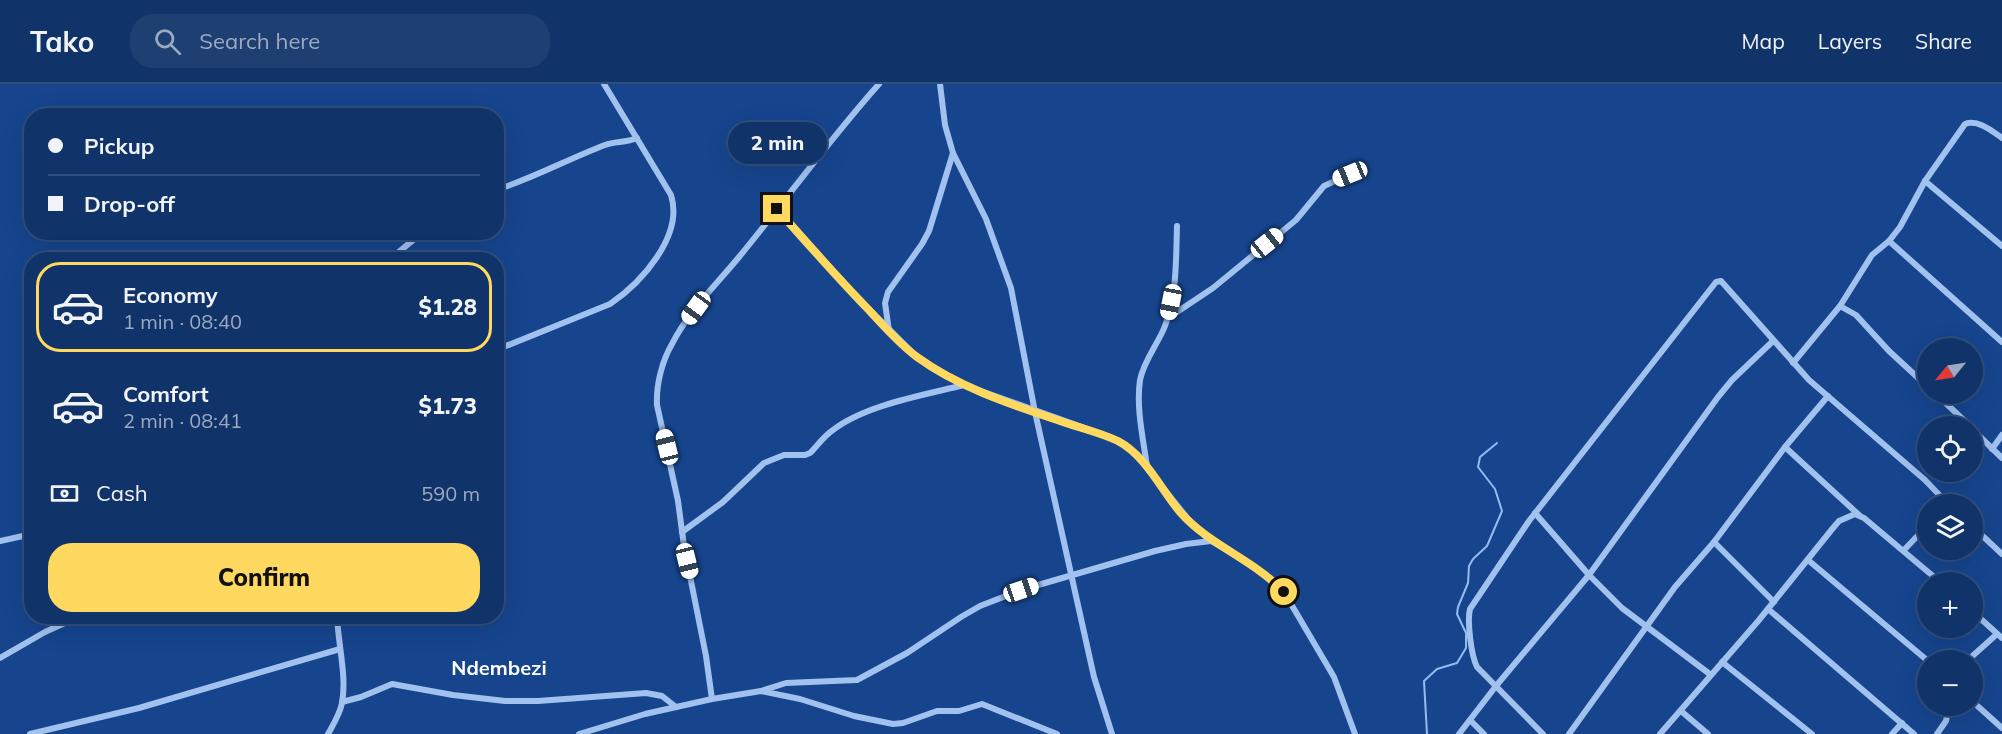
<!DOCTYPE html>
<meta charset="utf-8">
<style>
body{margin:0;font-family:Mulish,sans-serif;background:#1e3f72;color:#f1f3f6;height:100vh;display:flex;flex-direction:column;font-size:22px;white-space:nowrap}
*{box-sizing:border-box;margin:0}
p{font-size:20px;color:#9caac1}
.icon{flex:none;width:33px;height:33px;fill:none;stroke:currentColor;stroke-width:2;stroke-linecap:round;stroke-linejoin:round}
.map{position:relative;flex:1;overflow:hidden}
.sheet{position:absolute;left:24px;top:168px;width:480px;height:372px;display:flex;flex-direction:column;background:#10346a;border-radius:24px;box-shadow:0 6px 24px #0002,0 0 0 2px #304f7e}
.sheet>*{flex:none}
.top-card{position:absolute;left:24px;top:24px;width:480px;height:132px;border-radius:24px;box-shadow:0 6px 24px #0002,0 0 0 2px #304f7e;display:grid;align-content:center;height:132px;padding:0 24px;background:#10346a}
.needle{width:39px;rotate:240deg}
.fabs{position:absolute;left:1917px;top:254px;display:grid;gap:12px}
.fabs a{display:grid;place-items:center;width:66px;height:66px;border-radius:50%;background:#10346a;box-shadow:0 6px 24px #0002,0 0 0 2px #304f7e;font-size:30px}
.end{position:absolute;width:27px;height:27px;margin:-14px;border:8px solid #ffd860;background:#111;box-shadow:0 0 0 3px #111}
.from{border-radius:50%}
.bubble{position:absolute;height:42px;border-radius:21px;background:#10346a;box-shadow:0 6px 24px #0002,0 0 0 2px #304f7e;font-size:20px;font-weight:800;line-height:42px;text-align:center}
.car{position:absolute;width:18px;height:36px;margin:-18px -9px;border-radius:8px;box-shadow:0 0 4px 2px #0007;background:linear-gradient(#fff 24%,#345 0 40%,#fff 0 76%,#345 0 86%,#fff 0)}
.top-card b{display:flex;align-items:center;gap:21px;height:57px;font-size:22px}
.top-card b+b{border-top:2px solid #304f7e}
.top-card i{width:15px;height:15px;background:#f1f3f6}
ul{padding:10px 0 0;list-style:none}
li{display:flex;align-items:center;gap:18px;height:90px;margin:0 12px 9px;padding:0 12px;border:3px solid transparent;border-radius:24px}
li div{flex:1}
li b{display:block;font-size:22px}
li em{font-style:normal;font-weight:800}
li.active{border-color:#ffd860}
li>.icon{width:54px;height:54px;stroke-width:1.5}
.pay{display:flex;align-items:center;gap:15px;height:66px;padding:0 24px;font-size:22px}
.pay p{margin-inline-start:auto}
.action{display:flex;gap:12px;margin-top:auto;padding:12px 24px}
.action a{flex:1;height:69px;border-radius:24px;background:#ffd860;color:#111;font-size:24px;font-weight:800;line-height:69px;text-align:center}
header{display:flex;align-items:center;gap:36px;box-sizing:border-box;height:84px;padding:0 30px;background:#10346a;border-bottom:2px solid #304f7e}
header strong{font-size:28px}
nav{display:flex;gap:33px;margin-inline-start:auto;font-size:21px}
.search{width:420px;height:54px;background:#1e3f72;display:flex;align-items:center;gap:15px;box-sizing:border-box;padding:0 21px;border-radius:24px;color:#9caac1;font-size:22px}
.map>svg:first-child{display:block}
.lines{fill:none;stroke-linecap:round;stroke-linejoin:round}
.stream{stroke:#94bbf2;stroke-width:2}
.minor{stroke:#a1c1ef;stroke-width:6}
.route{stroke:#ffd860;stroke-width:8}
.labels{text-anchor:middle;stroke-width:6;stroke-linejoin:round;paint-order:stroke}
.quarter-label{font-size:20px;font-weight:bold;fill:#fff;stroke:#16458e}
</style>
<header>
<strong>Tako</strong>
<div class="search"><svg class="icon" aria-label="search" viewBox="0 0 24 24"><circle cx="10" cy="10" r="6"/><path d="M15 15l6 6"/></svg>Search here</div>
<nav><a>Map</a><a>Layers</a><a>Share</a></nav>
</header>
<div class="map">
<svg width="2002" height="650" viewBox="0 0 2002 650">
<rect width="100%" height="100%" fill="#16458e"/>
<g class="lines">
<!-- stream -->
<polyline class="stream" points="1427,650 1424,597 1437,585 1457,579 1466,564 1466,549 1457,530 1458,523 1468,499 1469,482 1473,475 1487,462 1502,427 1495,405 1478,383 1480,373 1497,359"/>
<!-- minor -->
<g class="minor">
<polyline points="940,0 945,41 953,69 986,135 1011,204 1035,328 1094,593 1112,650"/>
<polyline points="1925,97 2002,162"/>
<path d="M496 106C534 94 568 75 605 61 615 57 626 59 637 54"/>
<polyline points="777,125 853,209 916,272 941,289 964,301 1099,349 1125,361 1135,369 1192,440 1211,457 1239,473 1273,497 1284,508 1334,593 1355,650"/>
<polyline points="1889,157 2002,258"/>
<polyline points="389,176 423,148"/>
<polyline points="1840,222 1856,231 1889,267 1928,303"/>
<polyline points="1168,234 1213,204 1296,136 1324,102 1350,90"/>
<polyline points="889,247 885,219 888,208 922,160 929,147 953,69"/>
<path d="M496 266 610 220C641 199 684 152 671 111L604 0"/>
<path d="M1793 279 1840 222 1872 171 1889 157 1900 143 1925 97 1965 40C1978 35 1992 47 2002 54"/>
<polyline points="1935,309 1970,342"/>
<polyline points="1972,345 2002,374"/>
<polyline points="1785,363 1859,431"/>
<polyline points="1992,365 2002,351"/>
<path d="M1147 382C1143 354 1136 324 1140 296 1144 276 1158 260 1165 242 1177 211 1176 174 1177 142"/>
<polyline points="1535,429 1589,491 1622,524 1711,591"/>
<polyline points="1972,442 2002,470"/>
<path d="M682 448 723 418 764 379 784 371H805L810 369C818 361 824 352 833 346 865 321 924 311 964 301"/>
<polyline points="0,457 32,450"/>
<polyline points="1714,458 1774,518"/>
<polyline points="1904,466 1928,441"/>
<polyline points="1808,476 1928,577"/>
<polyline points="1768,525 1914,650"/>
<polyline points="1972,527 2002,554"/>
<polyline points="0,574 45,548 80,532"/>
<polyline points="1968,576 1997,550"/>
<polyline points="1722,578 1812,650"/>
<polyline points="761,607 786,599 857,596 907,569 961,533 980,522 1021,506 1155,467 1186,460 1211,457"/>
<path d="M712 615 706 572 684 462 678 417 657 321C656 301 662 277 672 260 688 228 716 201 739 173 786 116 829 56 879 0"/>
<polyline points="1972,617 2002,644"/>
<polyline points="342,618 361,613 392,600 453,611 505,617 538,617 646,609 662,612 676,623"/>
<polyline points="1681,627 1708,650"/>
<polyline points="1470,636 1484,650"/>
<polyline points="30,650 139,624 340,565"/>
<path d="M328 650C333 641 340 630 342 619 347 592 338 560 337 532"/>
<polyline points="579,650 645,630 712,615 761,607 800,615 854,632 893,640 903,639 937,627 959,627 982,620 1057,650"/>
<polyline points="1459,650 1496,602 1589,491 1718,313 1732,296 1773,257"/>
<path d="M1543 650 1477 583C1471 571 1467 537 1470 525L1529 437 1716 198 1721 197 1809 296 1925 396 1948 420"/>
<polyline points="1569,650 1675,503 1714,458 1785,363 1828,312"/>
<polyline points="1660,650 1759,536 1833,444 1839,437 1855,430 1864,434 1940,498"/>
<polyline points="1892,650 1902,639"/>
<polyline points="1937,650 1946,637 1949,621"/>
</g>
</g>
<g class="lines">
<!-- route -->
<path class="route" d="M777 125C806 158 835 191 866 223 882 240 898 259 917 273 961 305 1016 322 1066 339 1084 345 1101 349 1118 357 1146 372 1160 404 1180 428 1210 462 1253 475 1284 508"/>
</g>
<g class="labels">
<!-- quarter labels -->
<g class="quarter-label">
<text x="499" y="591">Ndembezi</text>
</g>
</g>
</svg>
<div class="fabs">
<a><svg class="needle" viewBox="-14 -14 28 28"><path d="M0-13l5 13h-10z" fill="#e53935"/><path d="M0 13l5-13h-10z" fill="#9caac1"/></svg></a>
<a><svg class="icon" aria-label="locate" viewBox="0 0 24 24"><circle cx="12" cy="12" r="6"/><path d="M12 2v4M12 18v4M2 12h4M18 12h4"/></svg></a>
<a><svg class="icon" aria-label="layers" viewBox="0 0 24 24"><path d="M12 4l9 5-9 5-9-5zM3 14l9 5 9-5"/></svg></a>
<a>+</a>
<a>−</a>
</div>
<i class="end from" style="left:1284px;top:508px"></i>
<i class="end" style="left:777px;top:125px"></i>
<div class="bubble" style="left:728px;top:38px;width:99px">2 min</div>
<i class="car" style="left:1350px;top:90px;rotate:248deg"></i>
<i class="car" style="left:1267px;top:159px;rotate:51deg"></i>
<i class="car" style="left:1171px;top:218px;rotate:191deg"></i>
<i class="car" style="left:696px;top:224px;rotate:216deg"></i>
<i class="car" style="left:667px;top:363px;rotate:346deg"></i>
<i class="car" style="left:687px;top:477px;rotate:166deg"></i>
<i class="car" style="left:1021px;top:506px;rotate:71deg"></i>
<div class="top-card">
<b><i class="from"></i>Pickup</b>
<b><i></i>Drop-off</b>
</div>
<section class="sheet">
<ul>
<li class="active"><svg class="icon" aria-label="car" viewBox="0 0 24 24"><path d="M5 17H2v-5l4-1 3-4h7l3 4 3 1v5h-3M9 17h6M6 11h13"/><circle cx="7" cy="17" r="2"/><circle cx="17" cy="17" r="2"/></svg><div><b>Economy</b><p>1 min · 08:40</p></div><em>$1.28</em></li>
<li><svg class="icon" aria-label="car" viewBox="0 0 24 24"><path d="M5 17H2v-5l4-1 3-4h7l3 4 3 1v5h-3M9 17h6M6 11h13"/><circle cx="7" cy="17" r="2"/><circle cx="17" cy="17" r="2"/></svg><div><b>Comfort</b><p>2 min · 08:41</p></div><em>$1.73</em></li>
</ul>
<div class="pay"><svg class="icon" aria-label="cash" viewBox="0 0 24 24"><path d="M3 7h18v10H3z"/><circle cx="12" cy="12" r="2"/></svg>Cash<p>590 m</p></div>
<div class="action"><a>Confirm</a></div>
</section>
</div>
